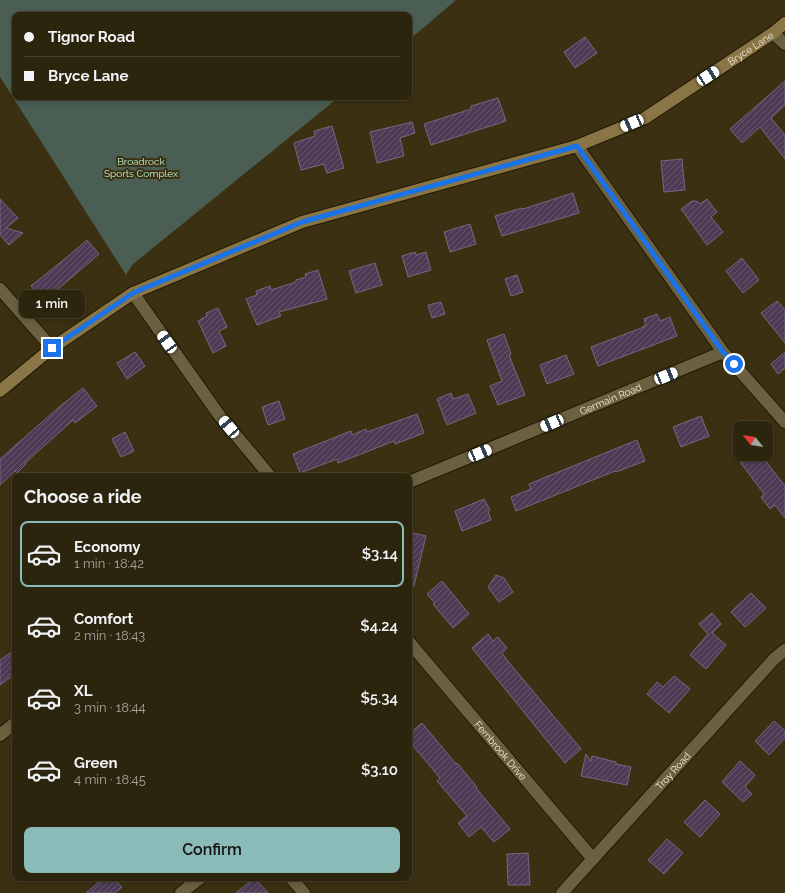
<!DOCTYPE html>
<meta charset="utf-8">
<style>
body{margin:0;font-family:Raleway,sans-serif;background:#38311c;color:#f1f3f6;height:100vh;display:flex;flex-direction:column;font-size:15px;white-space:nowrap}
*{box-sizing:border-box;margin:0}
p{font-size:13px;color:#a6a59e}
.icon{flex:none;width:22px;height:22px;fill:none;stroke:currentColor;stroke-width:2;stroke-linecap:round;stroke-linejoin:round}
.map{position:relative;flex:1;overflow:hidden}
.details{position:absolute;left:12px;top:473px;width:400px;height:408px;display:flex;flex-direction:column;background:#2c250e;border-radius:8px;box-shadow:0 2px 6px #0003,0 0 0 1px #48422e}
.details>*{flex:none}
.guide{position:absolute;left:12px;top:12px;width:400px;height:88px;border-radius:8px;box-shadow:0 2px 6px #0003,0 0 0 1px #48422e;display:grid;align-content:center;height:88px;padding:0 12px;background:#2c250e}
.needle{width:26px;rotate:300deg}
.fabs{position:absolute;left:733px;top:421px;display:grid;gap:8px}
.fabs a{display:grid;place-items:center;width:40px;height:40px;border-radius:8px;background:#2c250e;box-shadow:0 2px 6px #0003,0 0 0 1px #48422e;font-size:20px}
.end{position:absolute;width:18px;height:18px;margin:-9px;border:5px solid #1a73e8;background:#fff;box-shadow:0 0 0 2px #fff}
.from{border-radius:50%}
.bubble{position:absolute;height:28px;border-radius:8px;background:#2c250e;box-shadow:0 2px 6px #0003,0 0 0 1px #48422e;font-size:13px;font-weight:600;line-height:28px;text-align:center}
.car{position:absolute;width:12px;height:24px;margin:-12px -6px;border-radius:5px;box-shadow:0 0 3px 1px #0007;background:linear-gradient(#fff 24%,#345 0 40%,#fff 0 76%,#345 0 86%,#fff 0)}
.guide b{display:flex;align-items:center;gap:14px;height:38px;font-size:15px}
.guide b+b{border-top:1px solid #48422e}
.guide i{width:10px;height:10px;background:#f1f3f6}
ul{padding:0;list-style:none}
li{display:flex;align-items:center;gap:12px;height:66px;margin:0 8px 6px;padding:0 4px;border:2px solid transparent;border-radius:8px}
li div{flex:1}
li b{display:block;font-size:15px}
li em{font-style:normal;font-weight:600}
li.current{border-color:#8bbbb9}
li>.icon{width:36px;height:36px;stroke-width:1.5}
h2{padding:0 12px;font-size:18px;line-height:48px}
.cta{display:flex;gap:8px;margin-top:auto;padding:8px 12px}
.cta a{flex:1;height:46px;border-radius:8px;background:#8bbbb9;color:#111;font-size:16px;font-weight:600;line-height:46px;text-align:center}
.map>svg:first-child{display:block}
.green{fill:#4a5e54}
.building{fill:url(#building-hatch);stroke:#796582}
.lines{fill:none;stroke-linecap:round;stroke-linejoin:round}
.street-casing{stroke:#221900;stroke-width:14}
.secondary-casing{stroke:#221900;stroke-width:14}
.street{stroke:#6b6040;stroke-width:12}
.secondary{stroke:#897545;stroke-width:12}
.route{stroke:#1a73e8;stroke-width:5}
.labels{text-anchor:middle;stroke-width:4;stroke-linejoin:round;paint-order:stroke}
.street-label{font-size:10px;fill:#f3eddb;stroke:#3b3112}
.park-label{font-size:10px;fill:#b7f2d3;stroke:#3b3112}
</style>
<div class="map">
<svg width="785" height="893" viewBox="0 0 785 893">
<defs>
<pattern id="building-hatch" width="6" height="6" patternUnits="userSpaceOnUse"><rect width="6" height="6" fill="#4d3b55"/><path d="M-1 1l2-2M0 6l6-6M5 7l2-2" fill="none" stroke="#67586d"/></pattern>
</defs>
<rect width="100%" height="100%" fill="#3b3112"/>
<!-- green -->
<polygon class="green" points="0,0 456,0 409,40 409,15 15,15 15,97 339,97 132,265 126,275 0,77"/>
<!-- building -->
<g class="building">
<polygon points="585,37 597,53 575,68 564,52"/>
<polygon points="785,81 785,105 771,118 785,135 785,159 760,127 742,143 730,129"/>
<polygon points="498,98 506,121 431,145 424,124 471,109 471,106"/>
<polygon points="412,122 415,133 400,138 404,156 377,163 370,132"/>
<polygon points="332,126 344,168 327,173 324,164 301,170 294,143 315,136 314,131"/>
<polygon points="682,159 685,190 664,192 661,161"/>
<polygon points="573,193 579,213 502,236 495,216 522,208 523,209"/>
<polygon points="0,199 18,218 6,228 23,233 9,245 0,235"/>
<polygon points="707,199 717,212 711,217 723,232 707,245 681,209 692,201 697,201 700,204"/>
<polygon points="470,224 476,244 450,252 444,232"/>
<polygon points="87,240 99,254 44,301 31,286 66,258"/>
<polygon points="415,252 416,255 426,252 431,270 408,277 402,256"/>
<polygon points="742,258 759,280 743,293 726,271"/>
<polygon points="375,263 382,285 356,293 349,271"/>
<polygon points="318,270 327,299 279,312 281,316 257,325 246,299 257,295 256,291 270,286 271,290 296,282 296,280 306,277 305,274"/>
<polygon points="517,275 523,292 511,296 505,279"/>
<polygon points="777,301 785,310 785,343 761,313"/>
<polygon points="441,302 445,314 432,318 428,305"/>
<polygon points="218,308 227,327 219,331 226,346 213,353 198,321 207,316 206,313"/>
<polygon points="657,314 660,321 670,317 677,336 598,366 591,347 644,327 643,326 646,325 644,319"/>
<polygon points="504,334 511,354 509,355 525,395 498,405 490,386 502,381 487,340"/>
<polygon points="135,352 145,366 127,379 117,363"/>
<polygon points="785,352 785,368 778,374 771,364"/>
<polygon points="566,355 574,374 547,384 540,365"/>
<polygon points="83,388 97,406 75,423 73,420 25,463 26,464 17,473 15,471 0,485 0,459 58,408"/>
<polygon points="451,393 453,399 468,394 476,413 447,425 437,399"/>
<polygon points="279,401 285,419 268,425 262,407"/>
<polygon points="417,414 424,433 395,444 394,441 338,463 337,459 300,473 293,454 351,431 352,435 366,429 367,432"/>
<polygon points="701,416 709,436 681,447 673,427"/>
<polygon points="125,432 134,451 121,457 112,439"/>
<polygon points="637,440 645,461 616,472 615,471 516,511 511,497 531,489 529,484"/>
<polygon points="734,454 760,454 785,486 785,518 775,505 770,509 761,497 764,494"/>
<polygon points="484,499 490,510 488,511 491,520 462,531 455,511"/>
<polygon points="409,532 426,536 414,586 409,586"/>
<polygon points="496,575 504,578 513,592 499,602 488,587"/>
<polygon points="442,581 469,614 453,628 433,604 435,603 427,594"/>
<polygon points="751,593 766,608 745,627 731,612"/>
<polygon points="712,613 721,624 712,633 726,645 706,669 690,655 708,634 699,624"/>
<polygon points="488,634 493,641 498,637 507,648 502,653 507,660 581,749 565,763 472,648"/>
<polygon points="15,650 15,674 0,685 0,660"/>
<polygon points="674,676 690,689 669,713 647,694 657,682 663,687"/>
<polygon points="774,721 785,731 785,738 769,755 755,741"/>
<polygon points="422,723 456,764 457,763 477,787 476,788 510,829 494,842 481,827 469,837 458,823 467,816 437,781 440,778 409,741 409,734"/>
<polygon points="586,754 591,761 592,756 616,762 616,764 631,767 627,785 581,776"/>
<polygon points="740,761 755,775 745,787 752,794 743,802 722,782"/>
<polygon points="705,800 720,814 700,837 684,822"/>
<polygon points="667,839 683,853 664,874 648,860"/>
<polygon points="528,853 530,885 508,885 507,854"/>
<polygon points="104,878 113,878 122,887 115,893 86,893"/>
<polygon points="254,878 268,893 236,893"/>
</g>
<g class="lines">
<defs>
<g id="street">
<polyline points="773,33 785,44"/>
<polyline points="577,146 723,352 785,422"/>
<polyline points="0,289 52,348"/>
<polyline points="133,293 219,415 270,476"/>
<path id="s1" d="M409 482 723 352"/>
<path id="s2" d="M409 642 593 859"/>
<polyline points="0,735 15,723"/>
<polyline points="291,878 304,893"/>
<polyline points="181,893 200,878"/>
<path id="s3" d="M562 893 774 659 785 650"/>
</g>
<g id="secondary">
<path id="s4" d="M0 391 52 348 133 293 302 222 577 146 645 118 773 33 785 23"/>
</g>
</defs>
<!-- street casing -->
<use href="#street" class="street-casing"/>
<!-- secondary casing -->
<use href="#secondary" class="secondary-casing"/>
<!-- street -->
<use href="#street" class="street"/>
<!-- secondary -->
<use href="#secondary" class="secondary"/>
</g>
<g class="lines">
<!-- route -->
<polyline class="route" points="52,348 133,293 302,222 577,146 723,352 734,364"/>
</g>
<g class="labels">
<!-- street labels -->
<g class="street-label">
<text dy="4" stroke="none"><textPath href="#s4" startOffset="834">Bryce Lane</textPath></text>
<text dy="4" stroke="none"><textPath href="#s1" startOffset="218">Germain Road</textPath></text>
<text dy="4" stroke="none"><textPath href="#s2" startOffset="142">Fernbrook Drive</textPath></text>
<text dy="4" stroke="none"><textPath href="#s3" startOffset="165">Troy Road</textPath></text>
</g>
<!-- park labels -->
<g class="park-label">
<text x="141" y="165">Broadrock<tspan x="141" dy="12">Sports Complex</tspan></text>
</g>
</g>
</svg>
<div class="fabs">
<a><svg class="needle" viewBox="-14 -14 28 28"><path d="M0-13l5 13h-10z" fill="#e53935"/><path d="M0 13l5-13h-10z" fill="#a6a59e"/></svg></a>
</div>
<i class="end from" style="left:734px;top:364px"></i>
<i class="end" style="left:52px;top:348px"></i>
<div class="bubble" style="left:19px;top:290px;width:66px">1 min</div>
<i class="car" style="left:708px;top:76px;rotate:57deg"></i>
<i class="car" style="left:632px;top:123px;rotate:247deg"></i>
<i class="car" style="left:167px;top:342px;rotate:325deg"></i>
<i class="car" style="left:666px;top:376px;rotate:68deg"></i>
<i class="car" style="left:552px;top:423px;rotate:247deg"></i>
<i class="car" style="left:229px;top:427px;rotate:320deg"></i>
<i class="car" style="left:480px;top:453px;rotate:67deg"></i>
<div class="guide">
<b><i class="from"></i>Tignor Road</b>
<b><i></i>Bryce Lane</b>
</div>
<section class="details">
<h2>Choose a ride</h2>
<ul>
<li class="current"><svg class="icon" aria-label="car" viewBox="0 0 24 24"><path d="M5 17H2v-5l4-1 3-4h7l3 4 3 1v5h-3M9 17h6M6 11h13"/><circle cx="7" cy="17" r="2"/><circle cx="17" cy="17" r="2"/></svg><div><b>Economy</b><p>1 min · 18:42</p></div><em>$3.14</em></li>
<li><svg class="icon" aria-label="car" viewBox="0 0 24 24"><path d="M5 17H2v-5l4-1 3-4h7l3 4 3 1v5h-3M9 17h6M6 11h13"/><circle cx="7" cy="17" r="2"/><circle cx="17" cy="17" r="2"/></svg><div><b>Comfort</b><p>2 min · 18:43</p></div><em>$4.24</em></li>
<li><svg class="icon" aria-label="car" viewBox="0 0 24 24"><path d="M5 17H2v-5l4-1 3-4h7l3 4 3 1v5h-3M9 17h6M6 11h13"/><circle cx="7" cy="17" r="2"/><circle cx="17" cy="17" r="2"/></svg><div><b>XL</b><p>3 min · 18:44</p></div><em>$5.34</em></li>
<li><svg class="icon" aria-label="car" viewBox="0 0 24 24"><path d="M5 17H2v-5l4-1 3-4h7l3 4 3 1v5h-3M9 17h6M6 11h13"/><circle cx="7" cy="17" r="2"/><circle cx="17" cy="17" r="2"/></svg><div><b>Green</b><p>4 min · 18:45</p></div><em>$3.10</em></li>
</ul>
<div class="cta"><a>Confirm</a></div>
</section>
</div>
